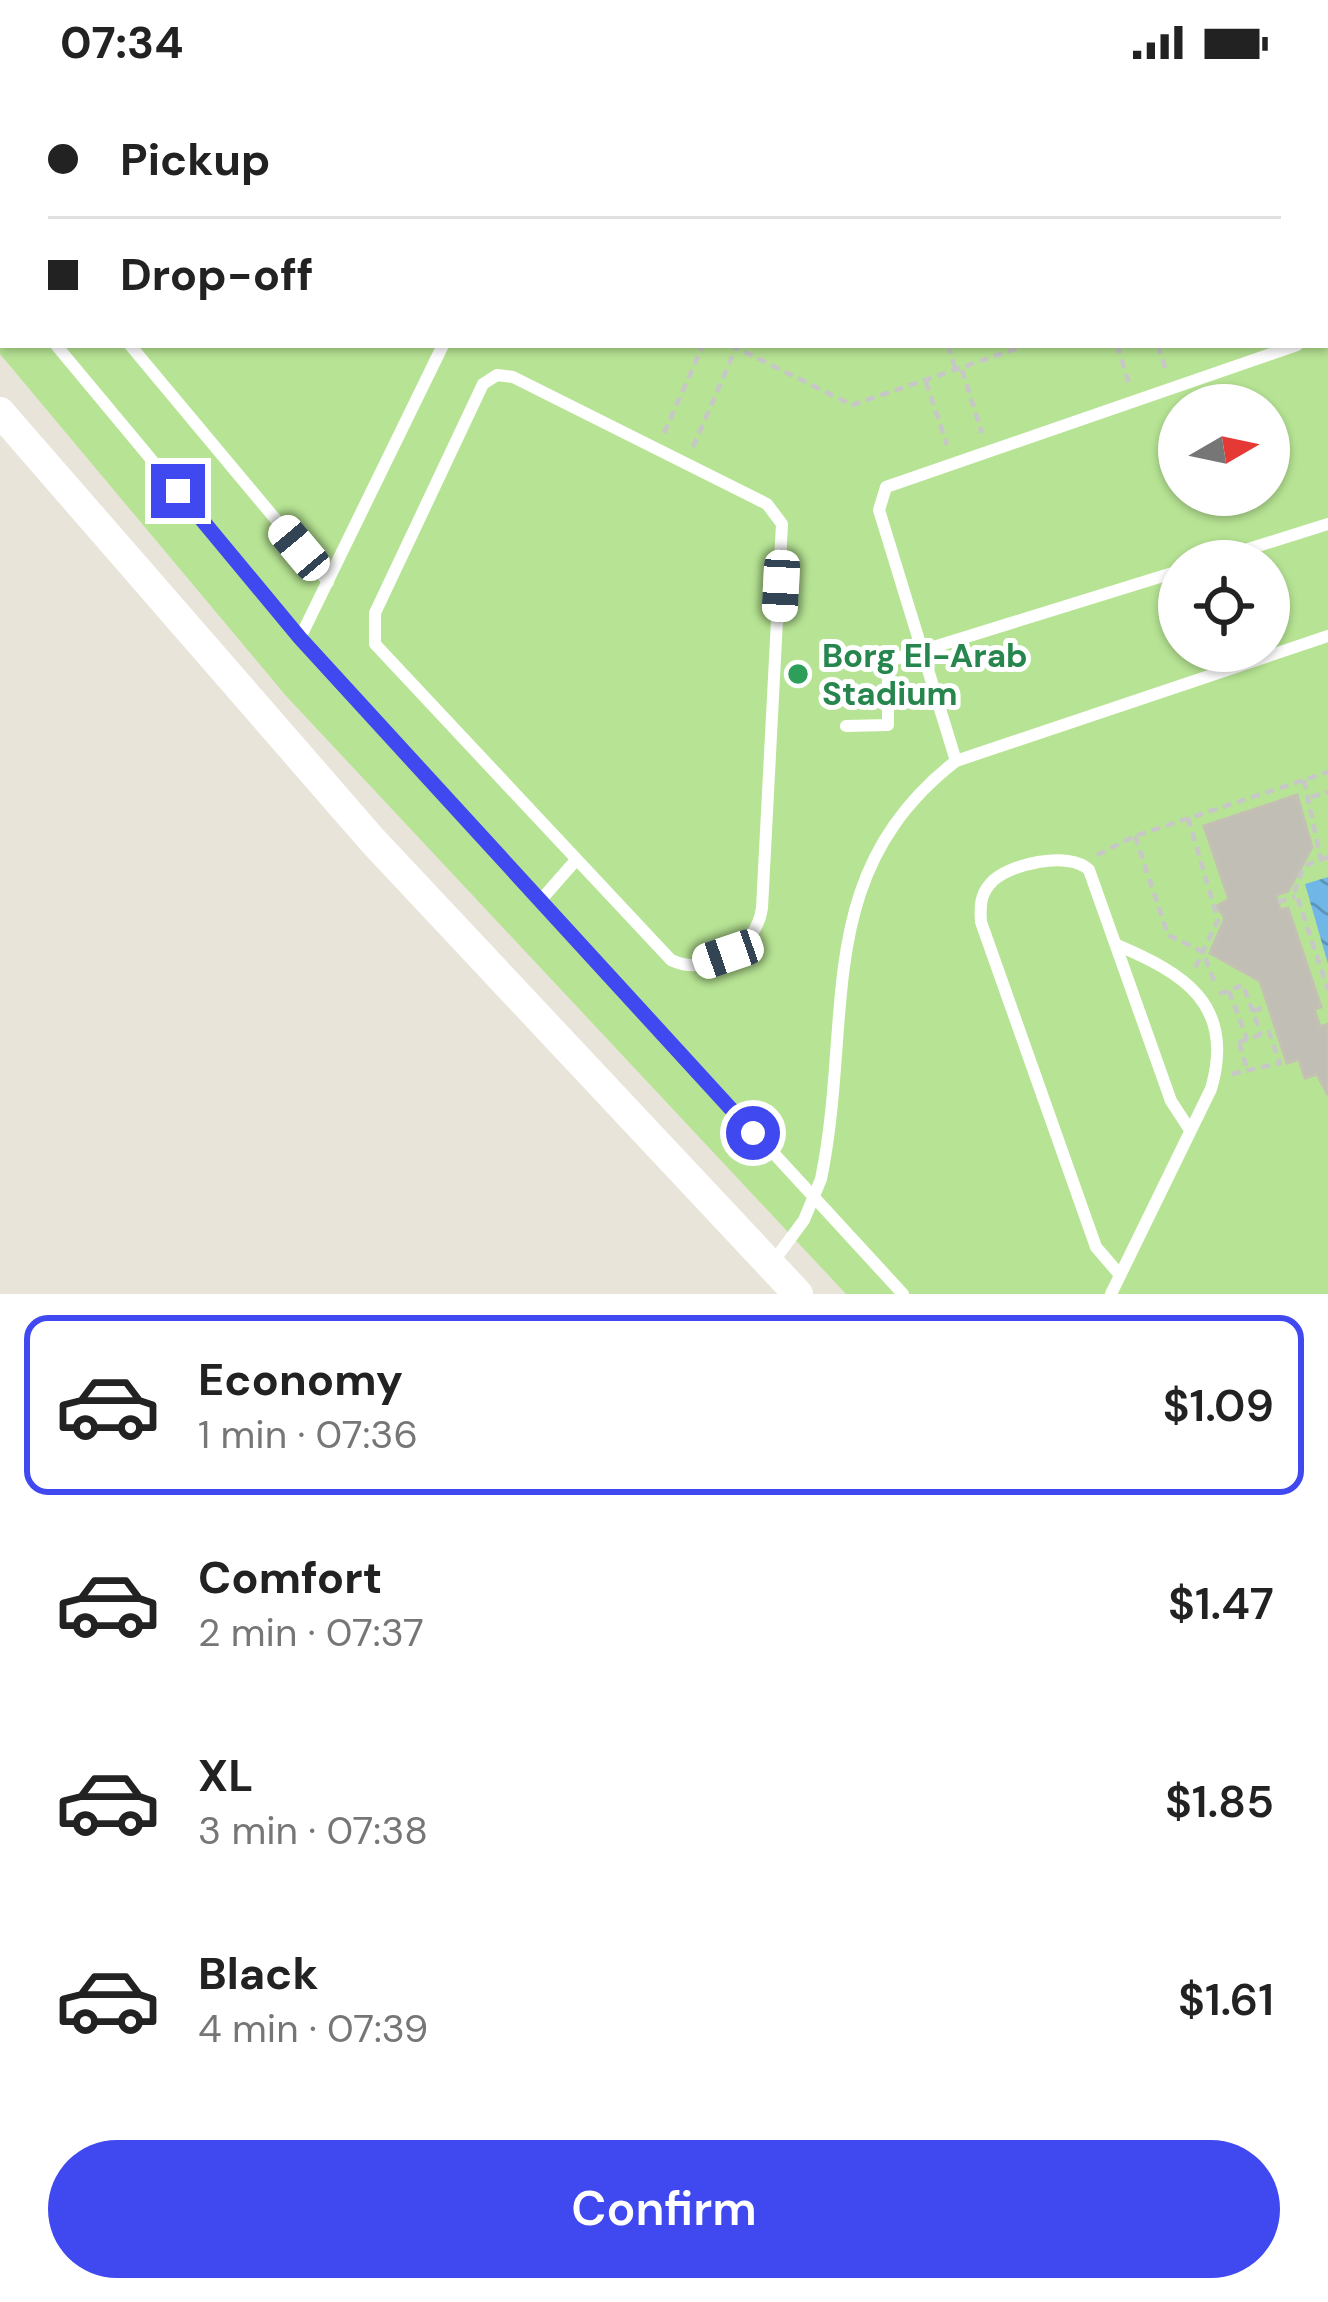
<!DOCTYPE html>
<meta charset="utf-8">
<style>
body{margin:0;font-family:"DM Sans",sans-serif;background:#f6f6f6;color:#222;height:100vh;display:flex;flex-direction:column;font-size:45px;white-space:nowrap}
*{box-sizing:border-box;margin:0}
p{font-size:39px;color:#767676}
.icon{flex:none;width:66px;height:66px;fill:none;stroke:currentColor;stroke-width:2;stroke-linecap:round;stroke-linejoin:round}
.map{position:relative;height:1210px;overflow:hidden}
.panel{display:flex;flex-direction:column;background:#fff;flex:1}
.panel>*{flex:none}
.top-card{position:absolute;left:0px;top:0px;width:1329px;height:264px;box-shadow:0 3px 9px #0004;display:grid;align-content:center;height:264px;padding:0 48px;background:#fff}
.needle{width:78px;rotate:81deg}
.buttons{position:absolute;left:1158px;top:300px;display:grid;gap:24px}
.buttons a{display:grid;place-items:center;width:132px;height:132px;border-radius:50%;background:#fff;box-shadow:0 3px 9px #0004;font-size:60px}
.end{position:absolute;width:54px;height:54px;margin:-27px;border:15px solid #4048ef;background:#fff;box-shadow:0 0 0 6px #fff}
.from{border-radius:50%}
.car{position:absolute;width:36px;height:72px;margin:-36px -18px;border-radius:15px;box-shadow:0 0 9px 3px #0007;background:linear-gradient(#fff 24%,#345 0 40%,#fff 0 76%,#345 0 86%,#fff 0)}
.top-card b{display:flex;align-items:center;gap:42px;height:114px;font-size:45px}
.top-card b+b{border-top:3px solid #e0e0e0}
.top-card i{width:30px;height:30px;background:#222}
ul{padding:21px 0 0;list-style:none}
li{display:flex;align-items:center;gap:36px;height:180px;margin:0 24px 18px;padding:0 24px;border:6px solid transparent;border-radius:24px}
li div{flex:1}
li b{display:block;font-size:45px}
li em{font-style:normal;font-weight:600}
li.on{border-color:#4048ef}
li>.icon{width:108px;height:108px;stroke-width:1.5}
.action{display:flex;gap:24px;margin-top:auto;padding:24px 48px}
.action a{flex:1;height:138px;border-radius:72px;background:#4048ef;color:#fff;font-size:48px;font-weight:600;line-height:138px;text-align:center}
.status{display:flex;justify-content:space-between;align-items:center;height:84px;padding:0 60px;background:#fff;direction:ltr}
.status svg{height:33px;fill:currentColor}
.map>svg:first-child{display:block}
.pitch{fill:#b7e494;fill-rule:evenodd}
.water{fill:url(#water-waves)}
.building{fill:#c1beb6;stroke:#c4c0b3;stroke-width:3}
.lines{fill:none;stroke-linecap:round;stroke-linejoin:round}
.path{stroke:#c7c7c7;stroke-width:4.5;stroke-dasharray:9 6;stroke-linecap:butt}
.service{stroke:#fff;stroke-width:12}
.tertiary{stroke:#fff;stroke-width:30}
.route{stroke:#4048ef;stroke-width:15}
.leisure-dot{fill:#2e9e5b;stroke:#fff;stroke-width:4.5}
.labels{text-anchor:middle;stroke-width:10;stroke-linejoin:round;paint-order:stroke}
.leisure-label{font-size:33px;font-weight:bold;fill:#27864d;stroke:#fff;text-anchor:start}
</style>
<div class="status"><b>07:34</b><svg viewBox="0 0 49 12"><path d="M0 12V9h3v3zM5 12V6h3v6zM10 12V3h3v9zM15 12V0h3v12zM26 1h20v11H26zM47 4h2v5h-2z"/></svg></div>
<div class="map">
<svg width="1328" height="1210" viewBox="0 0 1328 1210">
<defs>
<pattern id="water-waves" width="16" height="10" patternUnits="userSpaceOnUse" patternTransform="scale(3)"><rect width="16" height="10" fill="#70b7e7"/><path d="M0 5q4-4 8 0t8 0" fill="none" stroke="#5c95bb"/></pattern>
</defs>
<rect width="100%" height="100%" fill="#e9e4d9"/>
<!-- pitch -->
<path class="pitch" d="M0 0H1328V1210H846L287 613 0 270ZM3 3H1326V261H3ZM1179 321H1269V411H1179ZM1179 477H1269V567H1179Z"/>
<!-- water -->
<polygon class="water" points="1328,793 1328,880 1305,800"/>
<!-- building -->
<g class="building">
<polygon points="631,0 1094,0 1087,3"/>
<polygon points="1297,711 1312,763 1288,807 1276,811 1280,826 1288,824 1321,923 1314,925 1320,943 1328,940 1328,1011 1317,990 1305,994 1299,975 1287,979 1260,897 1210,869 1225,834 1217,822 1229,815 1204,742"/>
</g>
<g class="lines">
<!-- path -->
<g class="path">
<polyline points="312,0 313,3"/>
<polyline points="371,0 372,3"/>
<polyline points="475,0 478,3"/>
<polyline points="1326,6 1328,4"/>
<polyline points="1326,100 1328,99"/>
<polyline points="1326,160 1328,159"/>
<polyline points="1326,187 1328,193"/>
<polyline points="731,261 852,321 1027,261"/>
<polyline points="948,261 955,284"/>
<polyline points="1117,261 1129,299"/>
<polyline points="1158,261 1167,290"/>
<polyline points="962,286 982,349"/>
<polyline points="926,298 947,361"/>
<polyline points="664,349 703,261"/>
<polyline points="693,363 736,264"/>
<polyline points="1304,696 1321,776"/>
<polyline points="1311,713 1328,708"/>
<polyline points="1188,734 1218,836 1194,886"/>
<polyline points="1135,752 1168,851 1203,868 1216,902"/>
<polyline points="1097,771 1135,752 1328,688"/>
<polyline points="1328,773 1304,782 1295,806 1328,906"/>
<polyline points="1278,818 1295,813"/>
<polyline points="1229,907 1247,955"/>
<polyline points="1219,910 1243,901 1261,950"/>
<polyline points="1253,927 1268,922"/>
<polyline points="1239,959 1248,988"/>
<polyline points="1232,990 1280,979 1269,948 1233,960"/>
</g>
<!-- service -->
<g class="service">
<polyline points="201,0 202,3"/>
<polyline points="4,3 13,0"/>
<polyline points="0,104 3,108"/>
<polyline points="0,194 3,197"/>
<polyline points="1326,252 1328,251"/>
<polyline points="56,261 300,554 903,1210"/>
<polyline points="130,261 328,498"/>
<path d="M497 291 513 293 767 420 782 440 762 824C757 863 709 894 671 876L375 560V529L483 300Z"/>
<polyline points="1210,477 1328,440"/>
<polyline points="300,554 443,261"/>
<polyline points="846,642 888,641 888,585 895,575 1179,487"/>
<polyline points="956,677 879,426 886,403 1297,261"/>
<polyline points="540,817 576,776"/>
<path d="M773 1178 804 1136 821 1095C854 934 810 790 956 677L1328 552"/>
<path d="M1120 1191 1096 1163 981 838C980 824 980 811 990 800 1006 780 1070 766 1089 786L1171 1017 1190 1046"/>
<path d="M1111 1210 1211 1005C1236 920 1183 889 1117 861"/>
</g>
<!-- tertiary -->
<polyline class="tertiary" points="0,328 373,757 798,1210"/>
</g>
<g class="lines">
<!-- route -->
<polyline class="route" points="178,407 300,554 753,1049"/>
</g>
<!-- markers -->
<circle class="leisure-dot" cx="798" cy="590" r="12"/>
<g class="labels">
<!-- leisure labels -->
<g class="leisure-label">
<text x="822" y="583">Borg El-Arab<tspan x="822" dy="38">Stadium</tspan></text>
</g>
</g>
</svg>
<div class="buttons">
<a><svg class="needle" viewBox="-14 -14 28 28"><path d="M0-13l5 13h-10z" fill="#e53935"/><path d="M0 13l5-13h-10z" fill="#767676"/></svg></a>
<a><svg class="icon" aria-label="locate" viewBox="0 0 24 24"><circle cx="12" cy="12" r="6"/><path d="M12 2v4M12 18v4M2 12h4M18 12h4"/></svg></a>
</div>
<i class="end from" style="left:753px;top:1049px"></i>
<i class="end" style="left:178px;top:407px"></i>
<i class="car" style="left:299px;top:464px;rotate:320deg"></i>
<i class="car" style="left:781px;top:502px;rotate:183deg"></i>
<i class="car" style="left:728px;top:870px;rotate:251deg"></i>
<div class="top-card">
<b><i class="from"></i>Pickup</b>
<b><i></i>Drop-off</b>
</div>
</div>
<section class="panel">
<ul>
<li class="on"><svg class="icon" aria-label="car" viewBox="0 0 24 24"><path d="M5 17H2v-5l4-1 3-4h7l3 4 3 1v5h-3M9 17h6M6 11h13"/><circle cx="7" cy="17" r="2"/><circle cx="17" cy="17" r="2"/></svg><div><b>Economy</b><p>1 min · 07:36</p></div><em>$1.09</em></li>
<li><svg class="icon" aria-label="car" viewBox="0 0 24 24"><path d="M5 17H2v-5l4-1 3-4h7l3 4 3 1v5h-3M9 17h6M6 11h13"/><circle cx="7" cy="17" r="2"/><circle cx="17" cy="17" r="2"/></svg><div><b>Comfort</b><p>2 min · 07:37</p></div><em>$1.47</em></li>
<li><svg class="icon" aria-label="car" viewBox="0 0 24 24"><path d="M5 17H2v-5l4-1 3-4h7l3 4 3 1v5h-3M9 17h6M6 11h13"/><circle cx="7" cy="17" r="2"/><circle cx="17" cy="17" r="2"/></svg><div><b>XL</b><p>3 min · 07:38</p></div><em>$1.85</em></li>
<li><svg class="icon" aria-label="car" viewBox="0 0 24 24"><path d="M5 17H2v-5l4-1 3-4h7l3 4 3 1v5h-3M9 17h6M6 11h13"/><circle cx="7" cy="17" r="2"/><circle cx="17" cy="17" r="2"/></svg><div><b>Black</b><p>4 min · 07:39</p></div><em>$1.61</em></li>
</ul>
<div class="action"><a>Confirm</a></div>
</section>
